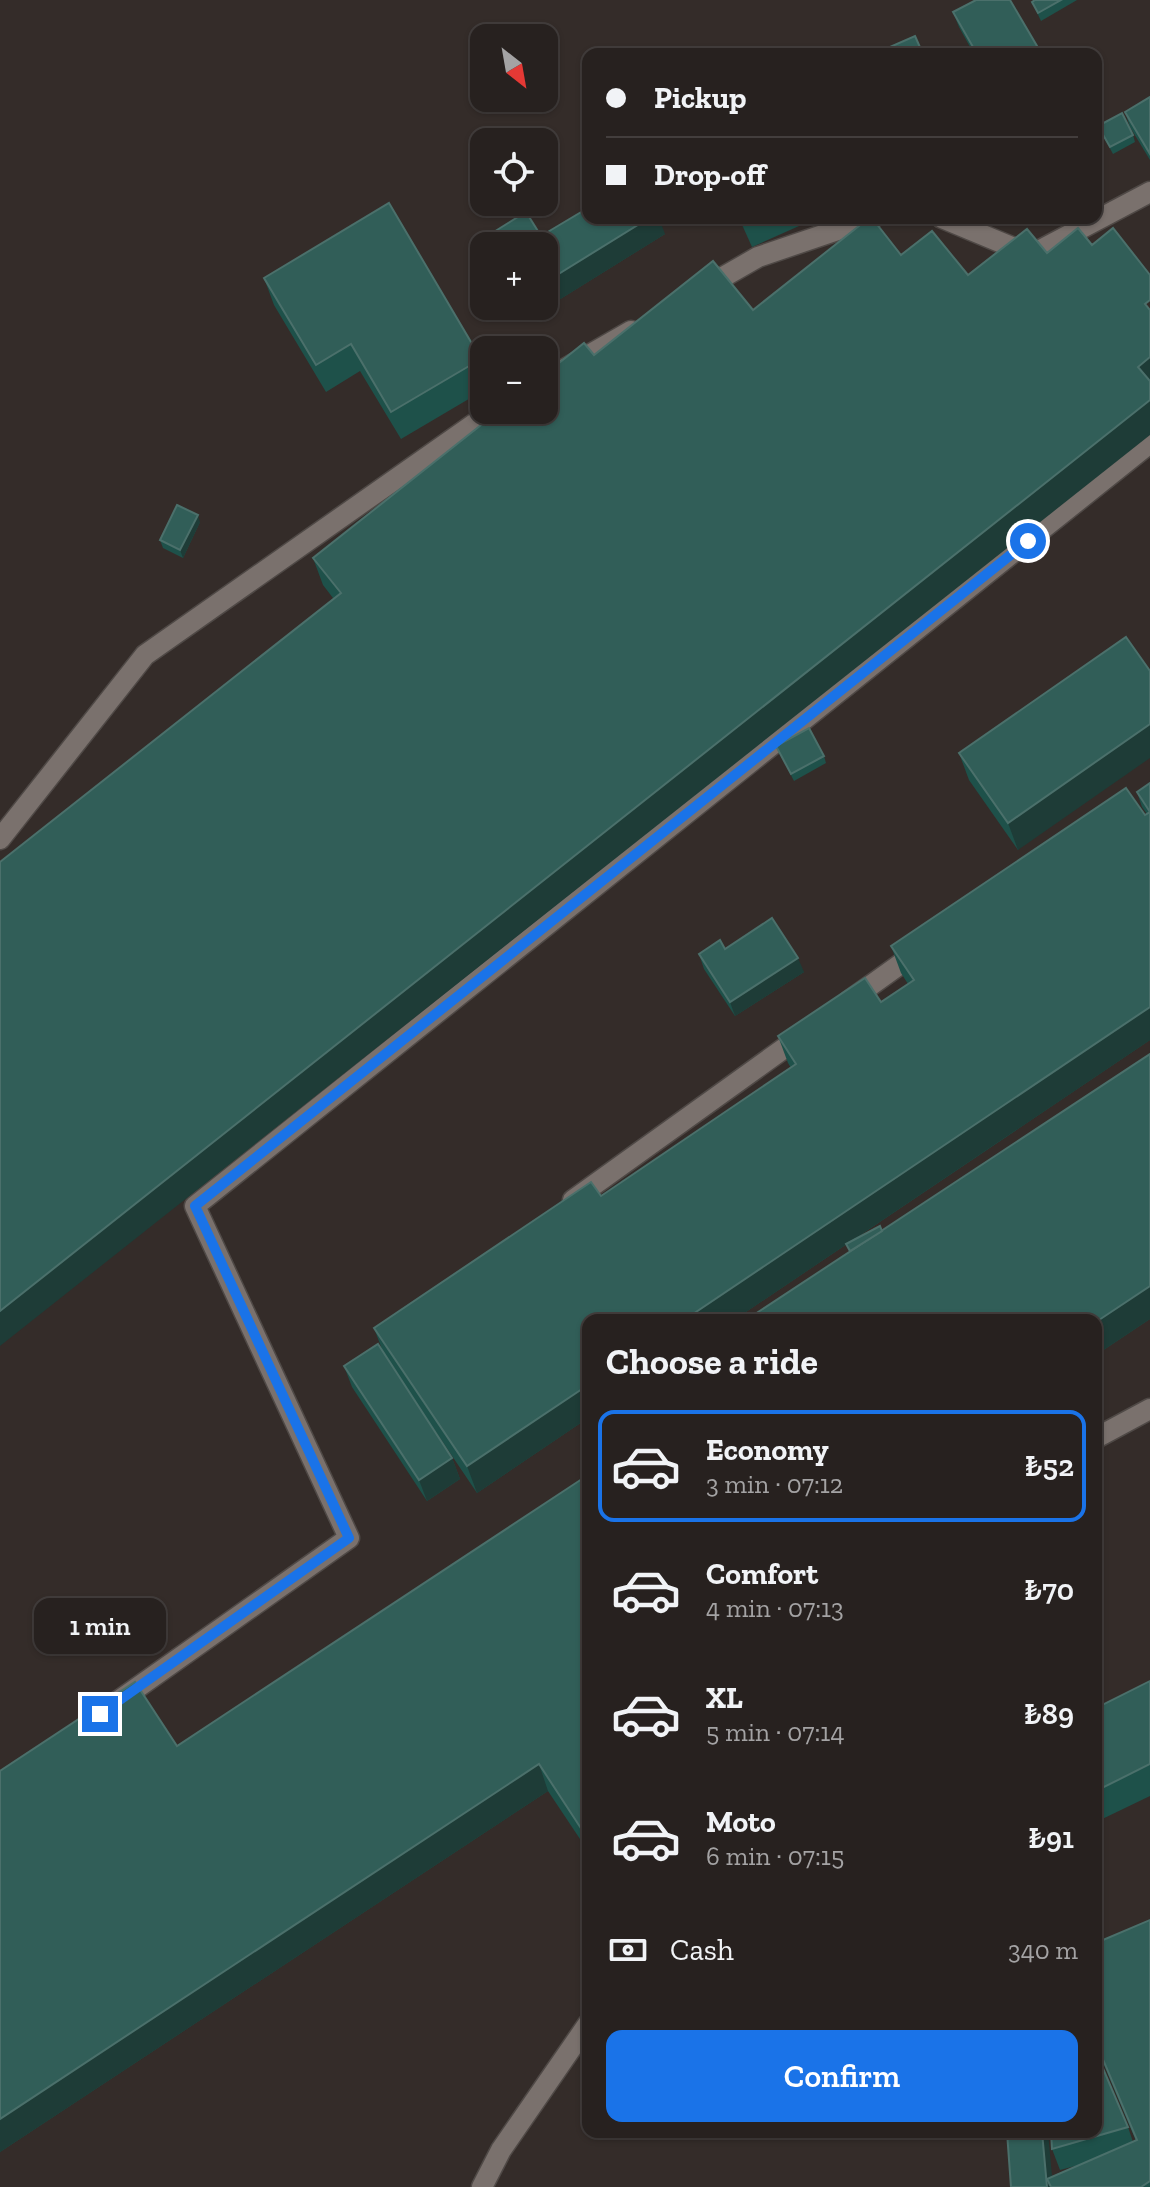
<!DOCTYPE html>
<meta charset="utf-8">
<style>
body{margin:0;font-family:"Zilla Slab",serif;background:#332e2c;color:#f1f3f6;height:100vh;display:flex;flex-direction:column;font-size:30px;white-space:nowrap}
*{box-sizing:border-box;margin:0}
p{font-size:26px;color:#a4a3a4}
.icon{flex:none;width:44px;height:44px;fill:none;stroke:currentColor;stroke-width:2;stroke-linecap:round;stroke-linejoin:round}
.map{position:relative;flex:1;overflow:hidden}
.panel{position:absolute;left:582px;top:1314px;width:520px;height:824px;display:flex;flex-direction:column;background:#27211f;border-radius:16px;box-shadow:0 2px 6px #0004,0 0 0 2px #433e3d}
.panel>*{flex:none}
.top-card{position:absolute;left:582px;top:48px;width:520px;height:176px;border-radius:16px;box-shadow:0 2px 6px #0004,0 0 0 2px #433e3d;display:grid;align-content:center;height:176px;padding:0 24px;background:#27211f}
.needle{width:52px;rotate:149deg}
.controls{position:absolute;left:470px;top:24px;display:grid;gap:16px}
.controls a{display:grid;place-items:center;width:88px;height:88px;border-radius:16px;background:#27211f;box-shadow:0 2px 6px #0004,0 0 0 2px #433e3d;font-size:40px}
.end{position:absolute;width:36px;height:36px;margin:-18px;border:10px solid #1a73e8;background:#fff;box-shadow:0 0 0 4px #fff}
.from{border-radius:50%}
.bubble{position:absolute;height:56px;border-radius:16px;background:#27211f;box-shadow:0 2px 6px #0004,0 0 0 2px #433e3d;font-size:26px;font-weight:600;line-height:56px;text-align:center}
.top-card b{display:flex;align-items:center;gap:28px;height:76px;font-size:30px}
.top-card b+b{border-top:2px solid #433e3d}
.top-card i{width:20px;height:20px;background:#f1f3f6}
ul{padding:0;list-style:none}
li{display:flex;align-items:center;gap:24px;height:112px;margin:0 16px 12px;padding:0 8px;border:4px solid transparent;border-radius:16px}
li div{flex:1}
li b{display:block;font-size:30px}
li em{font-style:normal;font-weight:600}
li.on{border-color:#1a73e8}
li>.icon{width:72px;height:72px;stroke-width:1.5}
h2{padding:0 24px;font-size:36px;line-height:96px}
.pay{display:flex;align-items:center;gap:20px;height:88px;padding:0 24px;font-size:30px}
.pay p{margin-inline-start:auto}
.action{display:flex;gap:16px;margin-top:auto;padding:16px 24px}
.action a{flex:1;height:92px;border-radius:16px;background:#1a73e8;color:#fff;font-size:32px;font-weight:600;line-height:92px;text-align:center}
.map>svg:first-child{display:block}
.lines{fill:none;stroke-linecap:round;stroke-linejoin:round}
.minor-casing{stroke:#4f4946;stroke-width:23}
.minor{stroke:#7a716d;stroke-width:20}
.wall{fill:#1e514a}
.shaded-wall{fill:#1e3c37}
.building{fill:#315e58;stroke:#4b706b;stroke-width:2}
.route{stroke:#1a73e8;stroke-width:10}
</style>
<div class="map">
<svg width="1150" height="2187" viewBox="0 0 1150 2187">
<rect width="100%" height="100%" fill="#342c29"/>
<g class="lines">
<defs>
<g id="minor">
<polyline points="942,218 1031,255 1150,192"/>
<polyline points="704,288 758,257 873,218"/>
<polyline points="544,381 631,331"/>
<polyline points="0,839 145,655 494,410"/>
<polyline points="849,1001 920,950"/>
<polyline points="573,1200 804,1034"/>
<polyline points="1096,1438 1150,1409"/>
<polyline points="117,1702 349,1538 195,1206 1150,443"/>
<polyline points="482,2187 501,2150 588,2024"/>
</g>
</defs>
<!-- minor casing -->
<use href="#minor" class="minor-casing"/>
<!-- minor -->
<use href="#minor" class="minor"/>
</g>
<!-- wall -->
<g class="wall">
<polygon points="1035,0 1077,0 1041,21 1032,2"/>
<polygon points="953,12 1037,46 1039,54 974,54 959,27"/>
<polygon points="1150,97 1150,160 1130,127 1125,112"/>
<polygon points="1098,126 1133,135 1135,142 1113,154"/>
<polygon points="739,218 817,218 752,247"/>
<polygon points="665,234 533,316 527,306 544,306 544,246 493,246 489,235 541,236"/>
<polygon points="264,278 481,359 484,366 484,390 401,439 360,371 326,392 274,305"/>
<polygon points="500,410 0,1346 333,598 323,585 313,558"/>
<polygon points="200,522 183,558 163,548 160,540"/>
<polygon points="1126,637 1018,850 969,780 959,753"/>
<polygon points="776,746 824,756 826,763 794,781"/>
<polygon points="1150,783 1150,1040 853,1240 882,1231 1150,1054 1150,1319 1096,1355 1096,1320 849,1252 847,1244 734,1320 588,1320 588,1418 477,1493 415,1401 452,1458 460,1479 427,1501 352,1387 344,1366 383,1352 374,1328 601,1196 791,1068 788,1063 778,1036 881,1002 908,984 901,973 891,946 1145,815 1147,814 1142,807 1137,792"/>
<polygon points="725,949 804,972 735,1016 704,969 699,954"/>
<polygon points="588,1475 588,1851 548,1791 0,2152 0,1771 177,1746"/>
<polygon points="1150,1681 1150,1796 1096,1822 1096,1708"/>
<polygon points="1150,1920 1150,2187 1011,2187 1052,2176 1079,2165 1060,2170 1052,2149 1128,2127 1133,2142 1136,2141 1096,2046 1096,1943"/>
</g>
<!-- shaded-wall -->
<g class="shaded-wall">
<polygon points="649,218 659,218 665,234 533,316 529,306 544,306 544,283"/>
<polygon points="1150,357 1150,392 1138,367"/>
<polygon points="1150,400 1150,435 0,1346 0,1311"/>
<polygon points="198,515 200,522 183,558 180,550"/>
<polygon points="1150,724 1150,758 1018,850 1008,823"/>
<polygon points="798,958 804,972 735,1016 730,1002"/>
<polygon points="1150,1007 1150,1040 734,1320 684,1320"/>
<polygon points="1150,1286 1150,1319 1096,1355 1096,1322"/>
<polygon points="588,1385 588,1418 477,1493 467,1466"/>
<polygon points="452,1458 460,1479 427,1501 419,1480"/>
<polygon points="539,1764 548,1791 0,2152 0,2119"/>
<polygon points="1042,2132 1048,2132 1053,2187 1047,2187"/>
</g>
<!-- building -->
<g class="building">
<polygon points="976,0 1010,0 1037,46 1023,54 977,54 953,12"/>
<polygon points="1035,0 1061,0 1038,13 1032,2"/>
<polygon points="915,36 923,54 874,54"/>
<polygon points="1150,97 1150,154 1125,112"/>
<polygon points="1122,113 1133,135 1110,147 1098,126"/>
<polygon points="389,203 481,359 391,412 351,344 316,365 264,278"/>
<polygon points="588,208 588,218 649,218 544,283 544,246 495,246 489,235 526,212 541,236"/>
<polygon points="869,218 872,218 901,255 932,231 968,275 1027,229 1047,253 1078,228 1092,245 1113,228 1150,275 1150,300 1145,304 1150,310 1150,357 1138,367 1150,381 1150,400 0,1311 0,862 341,593 313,558 500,410 544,410 544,375 584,343 594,355 713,261 753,310"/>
<polygon points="177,505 198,515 180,550 160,540"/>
<polygon points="1126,637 1150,671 1150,724 1008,823 959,753"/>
<polygon points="809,728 824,756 791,774 776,746"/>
<polygon points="1150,783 1150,812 1137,792"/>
<polygon points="1126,788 1145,815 1150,812 1150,1007 684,1320 588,1320 588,1385 467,1466 374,1328 591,1182 601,1196 796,1064 778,1036 865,978 881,1002 914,980 891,946"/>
<polygon points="772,918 798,958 730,1002 699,954 720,940 725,949"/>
<polygon points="1150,1054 1150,1286 1096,1322 1096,1320 746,1320"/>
<polygon points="880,1226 882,1231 850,1251 846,1244"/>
<polygon points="378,1344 452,1458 419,1480 344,1366"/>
<polygon points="588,1475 588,1835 586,1836 539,1764 0,2119 0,1771 135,1682 177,1746"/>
<polygon points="1150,1681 1150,1764 1096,1791 1096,1708"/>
<polygon points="1150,1920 1150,2181 1141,2187 1051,2187 1047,2179 1137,2140 1096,2043 1096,1943"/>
<polygon points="1096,2052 1128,2127 1052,2149 1051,2132 1096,2132"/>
<polygon points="1007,2132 1042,2132 1047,2187 1011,2187"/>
</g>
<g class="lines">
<!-- route -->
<polyline class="route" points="100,1714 349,1538 195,1206 1028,541"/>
</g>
</svg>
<div class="controls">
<a><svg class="needle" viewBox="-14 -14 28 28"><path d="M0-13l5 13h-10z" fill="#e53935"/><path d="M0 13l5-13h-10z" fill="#a4a3a4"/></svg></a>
<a><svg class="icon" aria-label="locate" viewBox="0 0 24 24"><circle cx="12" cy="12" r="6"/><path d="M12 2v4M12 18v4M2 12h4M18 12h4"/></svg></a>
<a>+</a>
<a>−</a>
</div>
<i class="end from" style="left:1028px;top:541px"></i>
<i class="end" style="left:100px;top:1714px"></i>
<div class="bubble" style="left:34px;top:1598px;width:132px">1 min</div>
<div class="top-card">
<b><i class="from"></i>Pickup</b>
<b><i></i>Drop-off</b>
</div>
<section class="panel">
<h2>Choose a ride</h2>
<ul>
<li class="on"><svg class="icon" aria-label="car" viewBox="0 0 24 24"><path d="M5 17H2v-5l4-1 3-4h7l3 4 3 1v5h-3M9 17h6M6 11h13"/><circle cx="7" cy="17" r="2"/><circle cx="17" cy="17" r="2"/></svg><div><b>Economy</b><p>3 min · 07:12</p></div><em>₺52</em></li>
<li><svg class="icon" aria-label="car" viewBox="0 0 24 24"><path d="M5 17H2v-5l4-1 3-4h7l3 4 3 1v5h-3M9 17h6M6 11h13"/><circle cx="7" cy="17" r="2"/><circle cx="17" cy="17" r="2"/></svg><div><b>Comfort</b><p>4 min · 07:13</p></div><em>₺70</em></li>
<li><svg class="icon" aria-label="car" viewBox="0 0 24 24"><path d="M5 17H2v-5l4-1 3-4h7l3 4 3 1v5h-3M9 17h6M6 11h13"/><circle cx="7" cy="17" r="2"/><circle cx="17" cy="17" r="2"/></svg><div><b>XL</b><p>5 min · 07:14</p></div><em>₺89</em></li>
<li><svg class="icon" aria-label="car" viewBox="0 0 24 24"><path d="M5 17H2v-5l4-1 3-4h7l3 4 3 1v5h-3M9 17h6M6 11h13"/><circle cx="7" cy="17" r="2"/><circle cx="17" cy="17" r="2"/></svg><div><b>Moto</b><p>6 min · 07:15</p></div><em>₺91</em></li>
</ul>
<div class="pay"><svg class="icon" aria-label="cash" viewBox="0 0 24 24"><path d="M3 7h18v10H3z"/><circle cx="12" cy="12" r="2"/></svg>Cash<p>340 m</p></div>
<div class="action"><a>Confirm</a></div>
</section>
</div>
